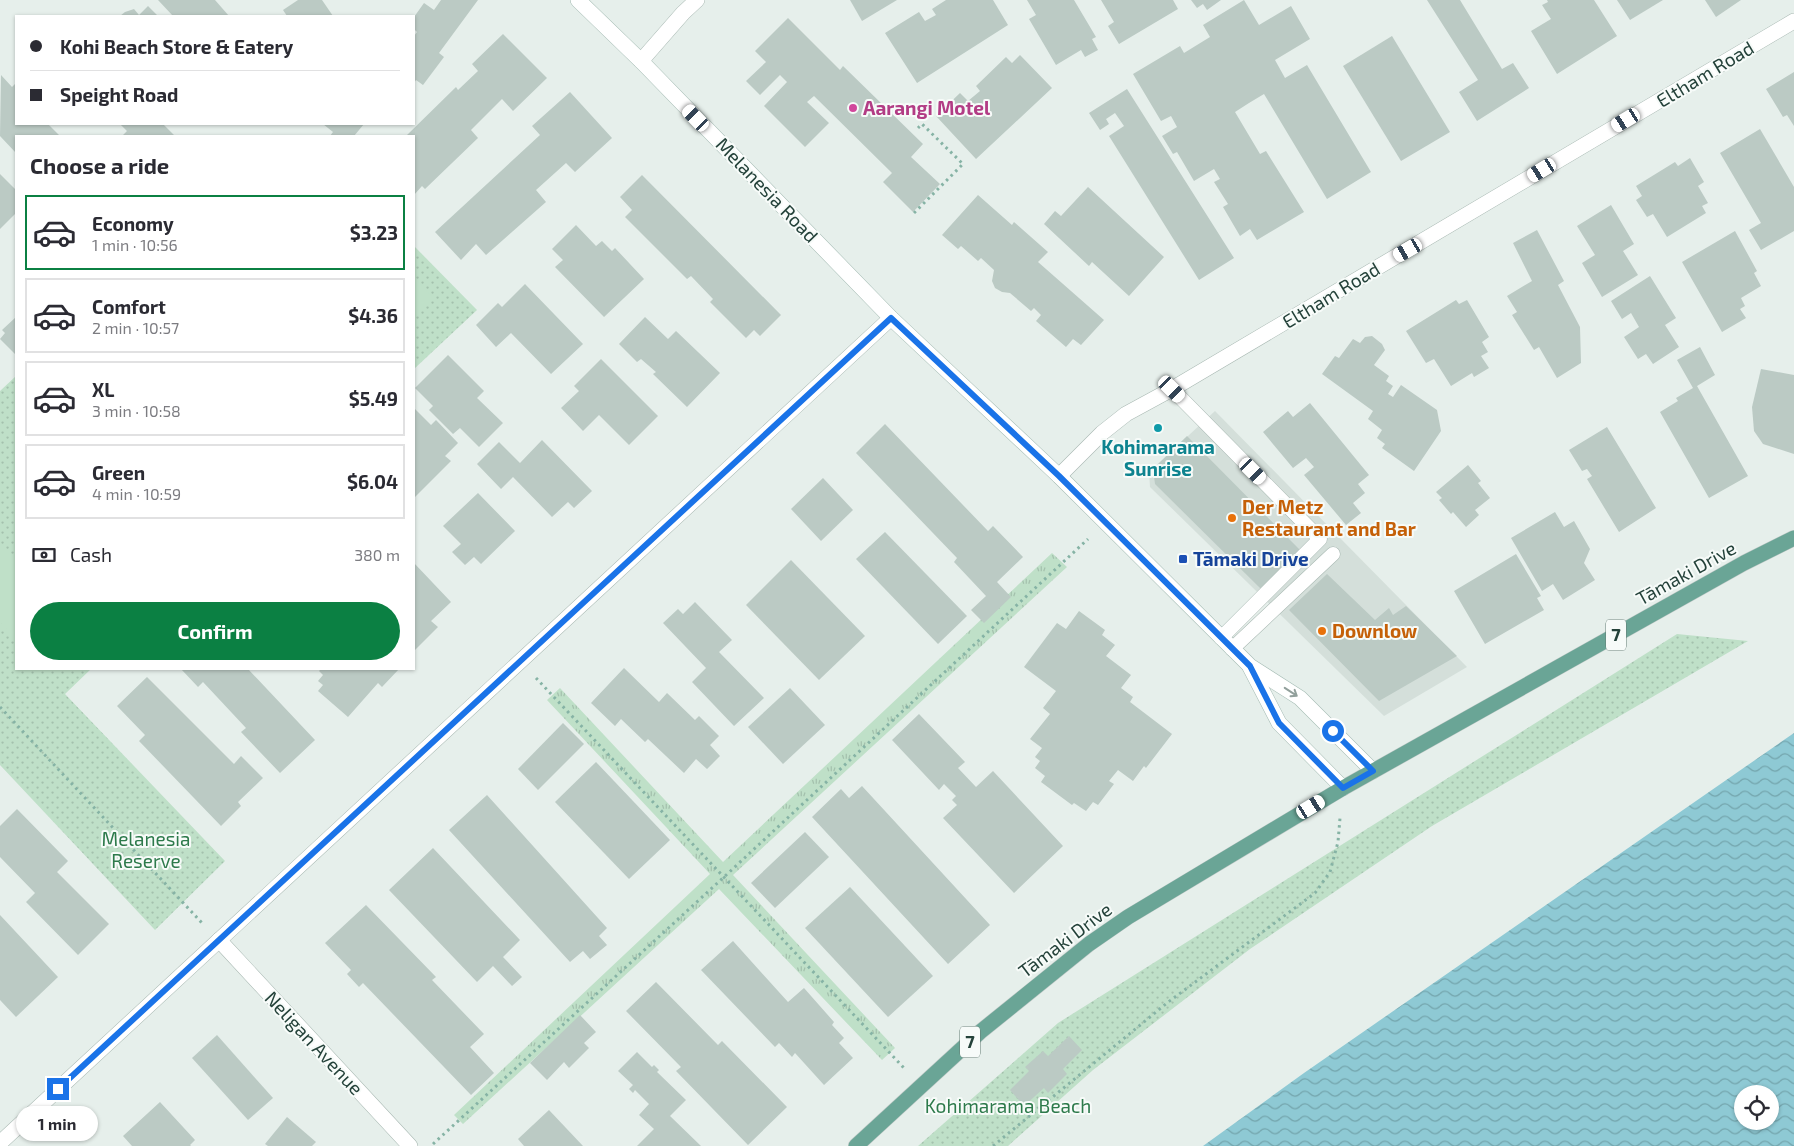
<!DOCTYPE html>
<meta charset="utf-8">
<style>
body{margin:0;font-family:"Exo 2",sans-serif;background:#f7f7f7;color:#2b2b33;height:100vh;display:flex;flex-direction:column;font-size:19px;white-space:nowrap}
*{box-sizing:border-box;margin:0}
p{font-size:16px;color:#7c7c81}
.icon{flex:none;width:28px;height:28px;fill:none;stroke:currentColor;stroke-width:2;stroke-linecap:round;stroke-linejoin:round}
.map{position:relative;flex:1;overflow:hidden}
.details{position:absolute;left:15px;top:135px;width:400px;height:535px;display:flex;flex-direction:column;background:#fff;border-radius:0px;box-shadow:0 1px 4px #0004}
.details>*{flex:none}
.hud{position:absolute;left:15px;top:15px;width:400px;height:110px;border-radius:0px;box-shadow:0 1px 4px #0004;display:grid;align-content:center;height:110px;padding:0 15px;background:#fff}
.tools{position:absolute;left:1734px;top:1085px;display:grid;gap:10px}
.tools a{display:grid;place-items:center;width:45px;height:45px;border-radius:50%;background:#fff;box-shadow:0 1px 4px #0004;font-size:25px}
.end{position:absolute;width:22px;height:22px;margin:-11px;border:6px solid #1a73e8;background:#fff;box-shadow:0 0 0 2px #fff}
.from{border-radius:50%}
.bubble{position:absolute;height:35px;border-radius:18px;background:#fff;box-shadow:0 1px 4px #0004;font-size:16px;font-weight:700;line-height:35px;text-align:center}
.car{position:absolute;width:15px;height:30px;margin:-15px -8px;border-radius:6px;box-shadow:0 0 4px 1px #0007;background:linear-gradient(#fff 24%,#345 0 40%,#fff 0 76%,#345 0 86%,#fff 0)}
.hud b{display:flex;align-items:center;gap:18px;height:48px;font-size:19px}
.hud b+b{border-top:1px solid #e1e1e2}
.hud i{width:12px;height:12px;background:#2b2b33}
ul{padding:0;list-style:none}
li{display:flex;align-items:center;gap:15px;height:75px;margin:0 10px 8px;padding:0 5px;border:2px solid #e1e1e2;border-radius:0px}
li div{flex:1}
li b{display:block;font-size:19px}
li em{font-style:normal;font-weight:700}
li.selected{border-color:#0b8043}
li>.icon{width:45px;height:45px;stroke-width:1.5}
h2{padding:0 15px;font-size:22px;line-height:60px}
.pay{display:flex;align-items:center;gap:12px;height:55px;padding:0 15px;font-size:19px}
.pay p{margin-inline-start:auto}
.primary-button{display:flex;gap:10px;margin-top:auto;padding:10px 15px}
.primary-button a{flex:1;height:58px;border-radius:30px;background:#0b8043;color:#fff;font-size:20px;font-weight:700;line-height:58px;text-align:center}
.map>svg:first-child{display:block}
.built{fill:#d4dfda}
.grass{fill:url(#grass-tufts)}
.park{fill:url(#park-dots)}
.garden{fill:#bfe0c8}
.water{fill:url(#water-waves);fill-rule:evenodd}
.building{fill:#bbcac4}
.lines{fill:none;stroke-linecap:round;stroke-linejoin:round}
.lane-casing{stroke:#a8b8b2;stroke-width:15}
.street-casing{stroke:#a8b8b2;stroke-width:16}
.secondary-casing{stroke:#a4bbb3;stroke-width:16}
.primary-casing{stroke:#c2cac8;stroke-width:16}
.path{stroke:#86b3a5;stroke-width:3;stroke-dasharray:2.5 4;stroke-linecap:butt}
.lane{stroke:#fff;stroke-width:14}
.street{stroke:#fff;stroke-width:15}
.secondary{stroke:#fff;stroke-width:15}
.primary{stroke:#6aa596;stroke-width:15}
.oneway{stroke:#92a09c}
.route{stroke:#1a73e8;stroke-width:6}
.hotel-dot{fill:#d1479c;stroke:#f7fbf9;stroke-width:2}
.culture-dot{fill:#0f9aa8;stroke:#f7fbf9;stroke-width:2}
.food-dot{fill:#e8710a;stroke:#f7fbf9;stroke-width:2}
.transit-dot{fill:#1a4fb4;stroke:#f7fbf9;stroke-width:2}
.labels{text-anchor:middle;stroke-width:4;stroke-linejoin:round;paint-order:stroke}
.shield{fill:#f7fbf9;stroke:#637a73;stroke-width:1}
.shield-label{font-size:18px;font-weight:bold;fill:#24423a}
.street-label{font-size:19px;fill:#24423a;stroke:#f7fbf9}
.hotel-label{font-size:19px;font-weight:bold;fill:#b23c85;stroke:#f7fbf9;text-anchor:start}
.culture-label{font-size:19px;font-weight:bold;fill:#0d838f;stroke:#f7fbf9}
.food-label{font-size:19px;font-weight:bold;fill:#c56008;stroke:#f7fbf9;text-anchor:start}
.transit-label{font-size:19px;font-weight:bold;fill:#164399;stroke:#f7fbf9;text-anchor:start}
.park-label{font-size:19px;fill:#2d7a4b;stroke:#f7fbf9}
</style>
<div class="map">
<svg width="1794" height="1146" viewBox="0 0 1794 1146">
<defs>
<pattern id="grass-tufts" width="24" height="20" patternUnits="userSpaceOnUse" patternTransform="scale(1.25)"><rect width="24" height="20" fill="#bfe0c8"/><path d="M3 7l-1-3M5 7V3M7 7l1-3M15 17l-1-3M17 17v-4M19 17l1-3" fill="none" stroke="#a4c1ad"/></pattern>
<pattern id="park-dots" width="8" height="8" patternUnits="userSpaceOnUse" patternTransform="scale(1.25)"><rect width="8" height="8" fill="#bfe0c8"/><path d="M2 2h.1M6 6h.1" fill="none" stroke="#a4c1ad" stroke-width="1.8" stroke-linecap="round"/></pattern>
<pattern id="water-waves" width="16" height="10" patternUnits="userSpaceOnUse" patternTransform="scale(1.25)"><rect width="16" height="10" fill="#8ec9d4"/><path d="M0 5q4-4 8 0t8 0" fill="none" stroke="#74a5ad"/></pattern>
</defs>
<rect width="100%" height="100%" fill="#e6efeb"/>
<!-- built -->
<polygon class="built" points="1215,411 1467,667 1384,716 1150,487 1149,472"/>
<!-- grass -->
<polygon class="grass" points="1052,553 1067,567 733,875 895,1048 882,1060 719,889 463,1124 454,1115 710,874 547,700 560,688 723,862"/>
<!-- park -->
<g class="park">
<polygon points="414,246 477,310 414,369"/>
<polygon points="16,376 16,669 91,669 65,694 225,861 155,930 0,765 0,391"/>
<polygon points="1677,634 1748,641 1432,826 1250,949 1093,1070 1008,1146 918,1146 1058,1023"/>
</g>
<!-- garden -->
<g class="garden">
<polygon points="414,277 433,298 414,317"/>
<polygon points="0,546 16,563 16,640 0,622"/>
</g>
<!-- water -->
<path class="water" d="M1794 733V1146H1203L1304 1073ZM1742 1094H1770V1121H1742Z"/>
<!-- building -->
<g class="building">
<polygon points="158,0 215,0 229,16 173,16"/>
<polygon points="298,0 322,0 333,16 287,16 283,10"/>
<polygon points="441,0 478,0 439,53 444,57 423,85 416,80 414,83 414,36 417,32 414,29 414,17 424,3 434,10"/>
<polygon points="850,0 897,0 862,21"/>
<polygon points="946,0 993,0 1008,25 917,83 885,33 919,12 925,21 936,15 932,9"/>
<polygon points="1027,0 1074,0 1096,37 1092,39 1098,50 1085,57 1081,50 1056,65 1029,19 1036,15"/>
<polygon points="1101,0 1173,0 1178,9 1119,44 1108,26 1114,22"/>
<polygon points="1191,0 1221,0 1207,10 1203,4 1197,8"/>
<polygon points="1244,0 1259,25 1291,6 1310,39 1275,60 1285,78 1307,65 1371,172 1327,199 1264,94 1249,103 1235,112 1260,154 1266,151 1304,212 1257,240 1250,229 1240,236 1223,207 1228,204 1214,182 1220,179 1214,169 1194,181 1177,152 1173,154 1162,136 1177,127 1171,116 1161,121 1133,74 1180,46 1184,53 1210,37 1203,25"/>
<polygon points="1427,0 1460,0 1502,69 1513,63 1529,88 1477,121 1459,92 1478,80"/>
<polygon points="1547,0 1594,0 1617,36 1557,74 1531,31 1551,19 1542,5 1548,2"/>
<polygon points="1617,0 1663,0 1630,20"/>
<polygon points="1705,0 1741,0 1716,17"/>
<polygon points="148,6 158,16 120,16 125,12 134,9 139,15"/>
<polygon points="788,18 840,70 843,66 923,144 911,157 940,184 913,212 883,182 892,173 814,96 807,102 829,123 805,147 764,106 787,82 780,75 760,95 746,81 766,62 755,51"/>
<polygon points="503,34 547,78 513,111 502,99 471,130 478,138 425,189 422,186 414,195 414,136 406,136 456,87 458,90 478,71 472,64"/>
<polygon points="1392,36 1450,132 1401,161 1343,66"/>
<polygon points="1020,55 1052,88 976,159 936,116 960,93 968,101 980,91 976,86 1006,57 1012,63"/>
<polygon points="1794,72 1794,126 1787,115 1783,117 1766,89"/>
<polygon points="1,75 12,87 16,83 16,124 48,124 60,136 16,136 16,153 0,136"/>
<polygon points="1127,89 1234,258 1199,280 1109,136 1124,126 1115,113 1106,119 1109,124 1100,130 1089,113"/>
<polygon points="570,92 612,138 575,172 566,163 536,190 546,202 486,255 476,244 461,260 435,232 540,135 532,126"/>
<polygon points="120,124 163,124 174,135 173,136 122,136 127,131"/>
<polygon points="323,124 364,124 354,136 330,136 333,132"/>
<polygon points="1760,129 1794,187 1794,231 1761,250 1749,230 1761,223 1720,153"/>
<polygon points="1690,158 1704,182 1698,186 1708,203 1702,206 1706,213 1667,237 1653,214 1647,217 1636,200 1642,196 1636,186 1675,162 1678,166"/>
<polygon points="0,174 16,190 16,213 0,229"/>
<polygon points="642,175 781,315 760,336 754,330 746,338 710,302 713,299 691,276 687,279 625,217 632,210 620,197"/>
<polygon points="1088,187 1164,257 1129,296 1092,262 1089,266 1044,224 1055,211 1061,216"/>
<polygon points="978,195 1012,225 1014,222 1048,252 1038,262 1104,320 1081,345 1073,339 1066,347 1036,321 1041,315 1034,308 1031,311 1010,293 1002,292 995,288 992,281 994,270 981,258 978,261 961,246 958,249 942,235"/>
<polygon points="1611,205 1634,244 1623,251 1638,275 1602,297 1582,263 1595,255 1577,226"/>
<polygon points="576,225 596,246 602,241 612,251 615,248 644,279 604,317 555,267 563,260 552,249"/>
<polygon points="1537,230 1564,281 1558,285 1580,327 1581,363 1557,378 1539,347 1534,350 1512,315 1517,312 1507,296 1532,281 1513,243"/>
<polygon points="1735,231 1757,271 1754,273 1761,286 1741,298 1745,306 1740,309 1746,318 1722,332 1682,262"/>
<polygon points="1650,276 1676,318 1665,325 1679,347 1653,364 1646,354 1638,359 1624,337 1639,327 1631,313 1622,319 1611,301"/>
<polygon points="525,284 583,344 551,374 511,333 496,347 476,325 498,303 502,307"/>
<polygon points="1456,300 1459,304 1467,300 1489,337 1482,342 1488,352 1481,356 1489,368 1474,377 1472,373 1451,386 1434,359 1426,363 1406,331"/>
<polygon points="16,317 16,355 0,339 5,333 2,330"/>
<polygon points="645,317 668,339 676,331 720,373 687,407 653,374 656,372 641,359 637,362 619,344"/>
<polygon points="1372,336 1382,344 1385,350 1374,365 1389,376 1386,381 1393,386 1388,394 1393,397 1401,385 1437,410 1441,431 1414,471 1382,448 1385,444 1377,438 1382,430 1368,419 1373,411 1322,374 1335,356 1339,358 1353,339 1360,343 1365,337"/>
<polygon points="1700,347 1715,375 1697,386 1748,476 1709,498 1660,412 1678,401 1676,398 1693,388 1677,360"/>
<polygon points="448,355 484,391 477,398 503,423 479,447 460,428 453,434 429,410 433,406 415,388"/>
<polygon points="601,359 658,416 629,445 599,415 583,431 561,408 579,391 574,386"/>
<polygon points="1761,369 1794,375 1794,454 1763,444 1754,431 1752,407"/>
<polygon points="1310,403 1369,475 1358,484 1365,493 1353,503 1361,513 1346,525 1304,475 1314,467 1306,458 1293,468 1263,432 1288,411 1293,417"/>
<polygon points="414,408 431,425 436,420 458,443 445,456 451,461 414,498"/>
<polygon points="885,424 988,531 993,526 1023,557 997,582 1011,597 984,623 971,610 986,596 954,562 957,558 856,453"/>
<polygon points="1607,427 1656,508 1619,532 1587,479 1592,476 1587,469 1582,471 1569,450"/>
<polygon points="1187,436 1300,550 1261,589 1155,484 1153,469"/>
<polygon points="542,440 592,491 574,508 568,502 552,517 513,477 501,489 477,464 499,442 520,463"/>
<polygon points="1468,465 1481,481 1478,483 1490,498 1475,510 1479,515 1466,527 1453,512 1451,514 1439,500 1442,498 1436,492"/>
<polygon points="823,478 853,510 821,541 791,509"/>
<polygon points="478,493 515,531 481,564 474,557 465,565 452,552 461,544 443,526"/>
<polygon points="1555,512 1564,527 1574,521 1590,549 1584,563 1595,580 1563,600 1553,584 1542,591 1511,538"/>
<polygon points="885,532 967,616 938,644 856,559"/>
<polygon points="1516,554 1541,596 1537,598 1544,610 1485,644 1454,591"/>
<polygon points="791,560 865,636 819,680 746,605"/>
<polygon points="414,563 451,602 431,621 438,627 414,651"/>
<polygon points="1327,574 1375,620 1389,608 1393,615 1406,606 1457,656 1379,701 1289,610"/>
<polygon points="695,602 732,640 719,652 764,698 734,726 692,682 706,668 663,623 678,609 683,614"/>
<polygon points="1079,611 1105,630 1102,635 1115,645 1106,656 1131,675 1121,688 1133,697 1130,702 1172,734 1146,768 1144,766 1133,781 1118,770 1109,781 1114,784 1098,805 1093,802 1086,811 1074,803 1072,805 1041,782 1045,776 1035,768 1040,761 1035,757 1042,748 1030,739 1050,714 1043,708 1056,691 1024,667 1057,623 1066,629"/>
<polygon points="624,668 659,702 667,693 695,720 699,716 719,736 710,745 720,756 707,769 696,759 684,773 648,739 645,742 621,719 615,726 591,703"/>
<polygon points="181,669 248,669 315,740 280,773 241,732 246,728 203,682 198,687"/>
<polygon points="321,669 399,669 382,687 378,683 348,717 318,691 323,685 318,681 323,675 319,671"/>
<polygon points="147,677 234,764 241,756 263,778 238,802 241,806 221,826 139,741 145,735 117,706"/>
<polygon points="790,688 825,725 783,764 748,727"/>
<polygon points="919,714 965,762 958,768 976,787 993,771 1063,846 1014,893 943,818 957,805 952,800 956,796 944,784 939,790 892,740"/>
<polygon points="563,723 584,744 538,790 518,769"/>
<polygon points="596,762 670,840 629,879 555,802"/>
<polygon points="862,786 990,925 948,964 812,817 841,789 849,798"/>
<polygon points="487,795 607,928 599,936 607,945 590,959 583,951 570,962 449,830"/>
<polygon points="17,809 68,861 57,872 109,924 78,955 26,902 35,893 0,857 0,826"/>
<polygon points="805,832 829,857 775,908 751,883"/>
<polygon points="433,848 520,940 503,957 522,977 512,986 493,966 477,982 389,890"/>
<polygon points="850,887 933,976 888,1017 805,928"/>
<polygon points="366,905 436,977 432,980 484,1034 470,1047 494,1073 471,1095 363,983 359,987 347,974 351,970 325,943"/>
<polygon points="0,915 58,977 16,1017 0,1000"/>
<polygon points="733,941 788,1002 804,988 834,1022 832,1025 844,1038 839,1043 853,1058 824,1085 795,1053 792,1057 779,1043 775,1047 701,970"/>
<polygon points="656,982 718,1045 722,1041 787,1107 748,1145 676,1071 681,1067 626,1011"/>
<polygon points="580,1015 596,1032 584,1043 589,1048 569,1068 564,1062 547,1080 530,1063"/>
<polygon points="217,1035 273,1098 248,1120 192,1058"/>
<polygon points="1069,1036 1082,1050 1063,1069 1067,1074 1048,1093 1044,1088 1024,1106 1010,1090 1029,1071 1025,1067 1043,1051 1048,1056"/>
<polygon points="637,1052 652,1067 654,1065 659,1070 657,1072 686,1100 670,1116 701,1146 637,1146 654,1129 639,1115 649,1104 635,1090 633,1093 629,1089 633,1085 618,1071"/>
<polygon points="160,1102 195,1140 190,1145 191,1146 132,1146 123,1136"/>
<polygon points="549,1110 583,1146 524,1146 518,1139"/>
<polygon points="287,1117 316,1142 312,1146 268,1146 265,1144"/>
</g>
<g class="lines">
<defs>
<g id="lane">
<polyline points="1172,389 1320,539 1221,638"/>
<polyline points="1232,649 1333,554"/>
</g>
<g id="street">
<polyline points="641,61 683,13 697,0"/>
<polyline points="1059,476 1102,433 1126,414 1172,389 1794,21"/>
<polyline points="219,940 410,1146"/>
<polyline points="0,1143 891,318"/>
</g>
<g id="secondary">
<polyline points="578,0 641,61 891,318 1059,476 1250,666 1300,698 1373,771"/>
<polyline points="1250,667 1279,723 1343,788"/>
</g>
<polyline id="primary" points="856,1146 980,1032 1089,944 1128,917 1343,788 1744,563 1794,538"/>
</defs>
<!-- lane casing -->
<use href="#lane" class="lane-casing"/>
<!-- street casing -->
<use href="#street" class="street-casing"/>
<!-- secondary casing -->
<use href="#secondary" class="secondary-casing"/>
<!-- primary casing -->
<use href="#primary" class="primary-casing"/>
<!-- path -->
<g class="path">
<polyline points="914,213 963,164 922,124 918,128"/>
<polyline points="536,678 904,1068"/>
<polyline points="0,707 203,924"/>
<polyline points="433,1144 724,877 1088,539"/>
<polyline points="993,1146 1167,1003 1315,893 1330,872 1338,842 1340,818"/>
</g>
<!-- lane -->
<use href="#lane" class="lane"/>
<!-- street -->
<use href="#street" class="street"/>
<!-- secondary -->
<use href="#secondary" class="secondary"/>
<!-- primary -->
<use href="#primary" class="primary"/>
</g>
<!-- one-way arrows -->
<defs><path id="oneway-shaft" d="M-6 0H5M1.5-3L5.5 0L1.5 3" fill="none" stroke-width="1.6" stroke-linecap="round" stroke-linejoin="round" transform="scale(1.25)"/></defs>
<use class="oneway" href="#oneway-shaft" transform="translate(1291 692) rotate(33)"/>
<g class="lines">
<!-- route -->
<polyline class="route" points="58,1089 891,318 1059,476 1250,666 1279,723 1343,788 1373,771 1333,731"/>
</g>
<!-- markers -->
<circle class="hotel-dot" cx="853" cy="108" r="5"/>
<circle class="culture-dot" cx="1158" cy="428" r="5"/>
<g class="food-dot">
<circle cx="1232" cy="518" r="5"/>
<circle cx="1322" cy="631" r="5"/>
</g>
<rect class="transit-dot" x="1178" y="554" width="10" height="10" rx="2.5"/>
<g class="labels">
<!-- shield labels -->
<g class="shield">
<rect x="1606" y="619.5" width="20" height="31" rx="4"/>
<rect x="960" y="1026.5" width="20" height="31" rx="4"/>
</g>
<g class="shield-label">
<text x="1616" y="641">7</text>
<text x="970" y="1048">7</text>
</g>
<!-- street labels -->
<g class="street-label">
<text transform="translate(1705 74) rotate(-31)" y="7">Eltham Road</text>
<text transform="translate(767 190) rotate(46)" y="7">Melanesia Road</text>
<text transform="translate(1331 295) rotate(-31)" y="7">Eltham Road</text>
<text transform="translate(1686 573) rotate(-29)" y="7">Tāmaki Drive</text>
<text transform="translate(1065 940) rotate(-37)" y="7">Tāmaki Drive</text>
<text transform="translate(314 1043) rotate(47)" y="7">Neligan Avenue</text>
</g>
<!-- hotel labels -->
<g class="hotel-label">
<text x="863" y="115">Aarangi Motel</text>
</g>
<!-- culture labels -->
<g class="culture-label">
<text x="1158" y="454">Kohimarama<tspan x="1158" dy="22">Sunrise</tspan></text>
</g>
<!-- food labels -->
<g class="food-label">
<text x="1242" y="514">Der Metz<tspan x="1242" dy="22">Restaurant and Bar</tspan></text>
<text x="1332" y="638">Downlow</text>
</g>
<!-- transit labels -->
<g class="transit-label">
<text x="1193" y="566">Tāmaki Drive</text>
</g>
<!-- park labels -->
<g class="park-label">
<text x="146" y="846">Melanesia<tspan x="146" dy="22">Reserve</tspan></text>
<text x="1008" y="1113">Kohimarama Beach</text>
</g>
</g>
</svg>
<div class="tools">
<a><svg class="icon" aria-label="locate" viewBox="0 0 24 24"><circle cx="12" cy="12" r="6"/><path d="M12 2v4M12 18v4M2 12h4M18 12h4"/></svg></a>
</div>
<i class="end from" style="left:1333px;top:731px"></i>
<i class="end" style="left:58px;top:1089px"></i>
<div class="bubble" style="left:16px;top:1106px;width:82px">1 min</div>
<i class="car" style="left:696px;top:118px;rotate:316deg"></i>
<i class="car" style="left:1626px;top:120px;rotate:239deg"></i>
<i class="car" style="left:1542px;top:170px;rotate:239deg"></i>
<i class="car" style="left:1408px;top:250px;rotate:240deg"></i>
<i class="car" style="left:1172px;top:389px;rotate:135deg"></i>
<i class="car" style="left:1253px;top:471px;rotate:135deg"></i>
<i class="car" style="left:1311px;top:807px;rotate:59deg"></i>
<div class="hud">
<b><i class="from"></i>Kohi Beach Store &amp; Eatery</b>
<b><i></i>Speight Road</b>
</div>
<section class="details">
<h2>Choose a ride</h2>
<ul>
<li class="selected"><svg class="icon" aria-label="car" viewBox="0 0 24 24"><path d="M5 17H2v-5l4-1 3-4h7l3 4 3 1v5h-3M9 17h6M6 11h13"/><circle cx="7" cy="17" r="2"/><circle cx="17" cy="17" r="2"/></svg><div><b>Economy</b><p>1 min · 10:56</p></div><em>$3.23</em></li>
<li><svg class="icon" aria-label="car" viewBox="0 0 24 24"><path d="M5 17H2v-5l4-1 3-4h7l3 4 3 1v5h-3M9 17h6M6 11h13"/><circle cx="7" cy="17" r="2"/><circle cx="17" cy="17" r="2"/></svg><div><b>Comfort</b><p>2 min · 10:57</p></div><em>$4.36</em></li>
<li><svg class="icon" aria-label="car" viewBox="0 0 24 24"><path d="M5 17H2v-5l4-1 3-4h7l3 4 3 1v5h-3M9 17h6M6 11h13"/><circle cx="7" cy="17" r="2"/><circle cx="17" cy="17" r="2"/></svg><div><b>XL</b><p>3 min · 10:58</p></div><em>$5.49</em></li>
<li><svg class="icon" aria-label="car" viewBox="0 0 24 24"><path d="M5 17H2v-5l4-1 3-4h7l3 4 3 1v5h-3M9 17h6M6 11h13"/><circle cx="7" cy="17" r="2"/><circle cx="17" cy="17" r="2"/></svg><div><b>Green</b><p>4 min · 10:59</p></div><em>$6.04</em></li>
</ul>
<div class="pay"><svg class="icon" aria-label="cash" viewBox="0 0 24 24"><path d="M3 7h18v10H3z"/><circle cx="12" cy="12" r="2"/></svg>Cash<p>380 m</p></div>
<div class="primary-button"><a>Confirm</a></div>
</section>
</div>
